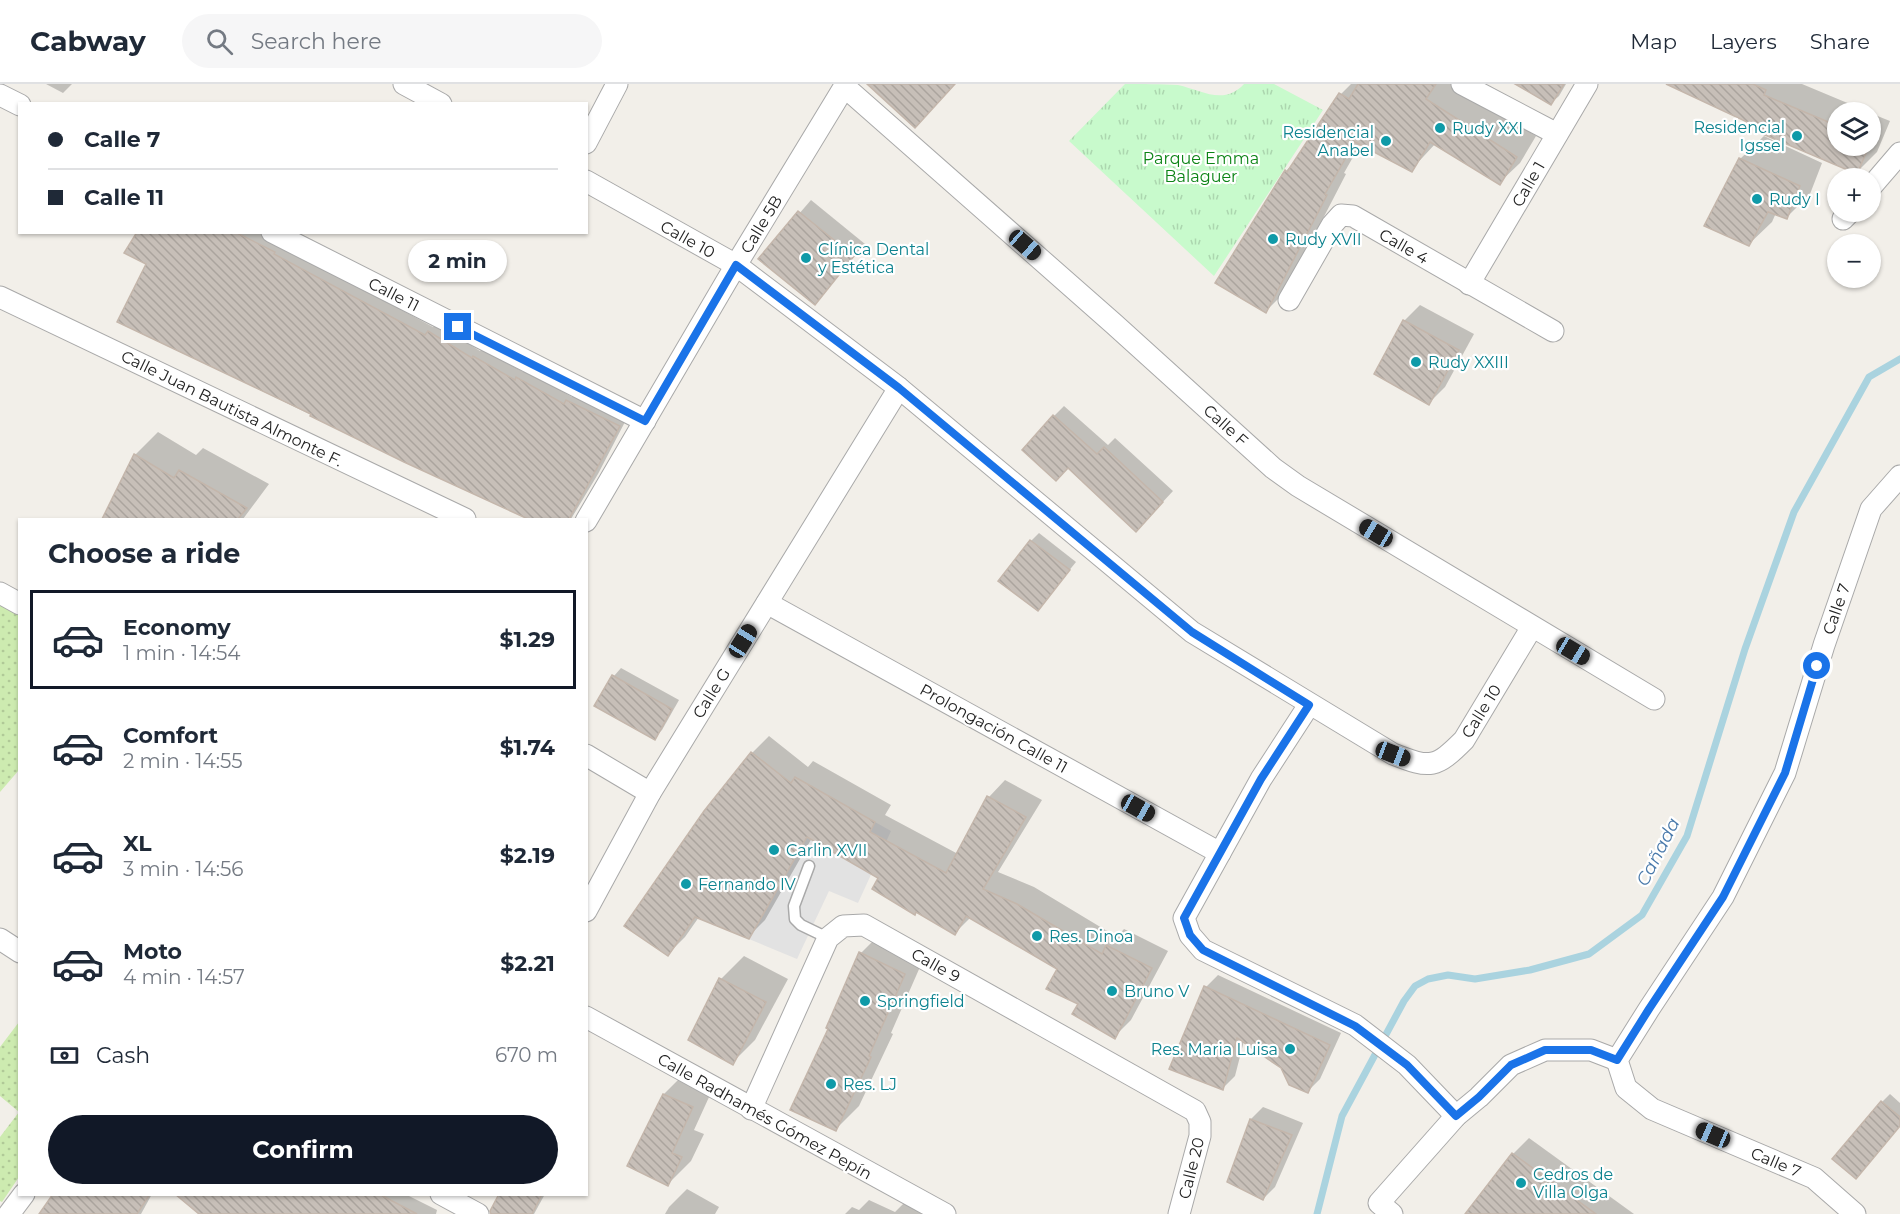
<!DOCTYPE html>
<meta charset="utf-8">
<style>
body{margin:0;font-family:Montserrat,sans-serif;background:#f6f6f7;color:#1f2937;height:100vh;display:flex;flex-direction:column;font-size:22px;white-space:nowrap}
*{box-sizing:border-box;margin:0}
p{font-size:20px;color:#747a83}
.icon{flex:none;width:33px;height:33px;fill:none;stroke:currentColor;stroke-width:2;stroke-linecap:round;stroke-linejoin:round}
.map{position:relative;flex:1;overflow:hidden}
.drawer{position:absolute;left:18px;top:434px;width:570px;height:678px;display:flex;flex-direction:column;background:#fff;border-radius:0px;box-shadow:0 2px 4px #0004}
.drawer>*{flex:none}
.hud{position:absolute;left:18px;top:18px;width:570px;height:132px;border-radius:0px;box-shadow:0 2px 4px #0004;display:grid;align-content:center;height:132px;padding:0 30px;background:#fff}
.controls{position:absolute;left:1827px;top:18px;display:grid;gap:12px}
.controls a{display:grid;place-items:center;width:54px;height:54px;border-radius:50%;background:#fff;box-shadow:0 2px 4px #0004;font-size:30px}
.end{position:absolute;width:27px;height:27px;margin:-14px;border:8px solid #1a73e8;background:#fff;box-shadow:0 0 0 3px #fff}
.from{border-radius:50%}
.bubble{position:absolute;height:42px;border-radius:21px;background:#fff;box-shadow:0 2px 4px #0004;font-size:20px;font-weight:700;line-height:42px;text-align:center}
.car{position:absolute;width:18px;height:36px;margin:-18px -9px;border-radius:8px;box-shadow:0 0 4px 2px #0007;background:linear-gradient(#222 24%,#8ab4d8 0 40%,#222 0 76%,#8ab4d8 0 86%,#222 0)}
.hud b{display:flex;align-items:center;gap:21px;height:57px;font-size:22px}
.hud b+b{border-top:2px solid #e0e1e3}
.hud i{width:15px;height:15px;background:#1f2937}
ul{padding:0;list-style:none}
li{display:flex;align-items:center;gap:18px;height:99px;margin:0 12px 9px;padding:0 18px;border:3px solid transparent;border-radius:0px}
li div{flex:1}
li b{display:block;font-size:22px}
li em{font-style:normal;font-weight:700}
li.current{border-color:#111827}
li>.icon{width:54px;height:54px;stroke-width:1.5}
h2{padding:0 30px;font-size:27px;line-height:72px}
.pay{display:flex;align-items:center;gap:15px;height:66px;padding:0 30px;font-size:22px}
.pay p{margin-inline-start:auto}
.button{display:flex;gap:12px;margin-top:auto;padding:12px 30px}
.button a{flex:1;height:69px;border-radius:36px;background:#111827;color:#fff;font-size:24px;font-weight:700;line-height:69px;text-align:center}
header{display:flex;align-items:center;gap:36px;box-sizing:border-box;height:84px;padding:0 30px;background:#fff;border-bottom:2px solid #e0e1e3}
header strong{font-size:28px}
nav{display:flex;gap:33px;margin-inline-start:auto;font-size:21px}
.search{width:420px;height:54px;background:#f6f6f7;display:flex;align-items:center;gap:15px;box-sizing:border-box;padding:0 21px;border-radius:33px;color:#747a83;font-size:22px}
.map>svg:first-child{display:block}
.grass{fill:url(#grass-dots)}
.park{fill:url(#park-tufts)}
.parking{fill:#e2e2e2}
.shadow{fill:#0003}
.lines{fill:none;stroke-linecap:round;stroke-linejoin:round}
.stream{stroke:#aad3df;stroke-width:7}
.building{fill:url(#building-back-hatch);stroke:#c4b6ab;stroke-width:1.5}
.service-casing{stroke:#a9a9a9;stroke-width:13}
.minor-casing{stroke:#a9a9a9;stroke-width:23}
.service{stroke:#fff;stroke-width:10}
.minor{stroke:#fff;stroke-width:21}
.route{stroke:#1a73e8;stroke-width:8}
.culture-dot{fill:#0f9aa8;stroke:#fff;stroke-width:2}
.labels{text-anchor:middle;stroke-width:4.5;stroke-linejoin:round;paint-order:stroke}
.culture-label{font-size:16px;fill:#0d838f;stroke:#fff;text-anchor:start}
.park-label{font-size:16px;fill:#0c8416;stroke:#fff}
.street-label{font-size:16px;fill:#222;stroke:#fff}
.water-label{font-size:18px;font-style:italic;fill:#4a7aab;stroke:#fff}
</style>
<header>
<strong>Cabway</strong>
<div class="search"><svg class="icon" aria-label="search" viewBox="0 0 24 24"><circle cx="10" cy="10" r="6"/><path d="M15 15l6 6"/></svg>Search here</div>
<nav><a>Map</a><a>Layers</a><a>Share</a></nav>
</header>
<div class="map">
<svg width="1900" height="1130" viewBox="0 0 1900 1130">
<defs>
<pattern id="grass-dots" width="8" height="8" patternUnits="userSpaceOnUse" patternTransform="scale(1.5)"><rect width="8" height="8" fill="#cdebb0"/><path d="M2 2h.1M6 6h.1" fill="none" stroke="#b0c997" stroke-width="1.8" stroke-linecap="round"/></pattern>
<pattern id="park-tufts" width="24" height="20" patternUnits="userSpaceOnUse" patternTransform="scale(1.5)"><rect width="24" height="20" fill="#c8facc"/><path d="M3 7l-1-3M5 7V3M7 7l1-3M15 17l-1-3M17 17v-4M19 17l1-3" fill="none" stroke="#acd6af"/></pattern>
<pattern id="building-back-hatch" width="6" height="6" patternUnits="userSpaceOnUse" patternTransform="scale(1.5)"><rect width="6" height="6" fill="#c7bfb8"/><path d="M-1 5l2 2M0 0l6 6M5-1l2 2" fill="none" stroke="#aba49e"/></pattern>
</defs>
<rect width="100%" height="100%" fill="#f2efe9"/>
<!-- grass -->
<g class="grass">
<polygon points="0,509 20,520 19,686 0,708"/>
<polygon points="19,938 19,1093 2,1118 0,1117 0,1053 19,1028 0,1012 0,963"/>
</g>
<!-- park -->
<path class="park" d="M1125 0C1142 0 1162 0 1178 1 1201 6 1224 22 1244 0H1274L1323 26 1214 192 1069 57Z"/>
<!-- parking -->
<polygon class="parking" points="875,738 891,747 858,819 829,807 797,875 749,855 807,753 853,779"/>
<!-- shadow -->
<g class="shadow">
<polygon points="46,0 72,0 63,9"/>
<polygon points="1351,0 1453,0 1536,52 1520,79 1499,99 1436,59 1411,86 1361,59 1344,89 1346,90 1285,208 1265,228 1286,87 1297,75 1341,10"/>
<polygon points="1518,0 1566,0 1559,12 1551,19"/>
<polygon points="1670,0 1802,0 1869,28 1838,28 1838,62 1870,62 1870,29 1890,37 1877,68 1857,88"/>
<polygon points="1764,52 1822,79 1810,110 1787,133 1776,129 1772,138 1748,161 1740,75"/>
<polygon points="811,116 865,160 814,219 761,174"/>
<polygon points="138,148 258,148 433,243 437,240 480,267 482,265 523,288 525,286 572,313 575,309 627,334 598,390 571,435 530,435 405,377 119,237 148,179"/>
<polygon points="1420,221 1474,250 1445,303 1429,319 1404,237"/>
<polygon points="1064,322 1108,361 1115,354 1173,407 1147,435 1068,382 1054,332"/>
<polygon points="158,348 196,371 203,364 269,400 243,435 103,435 135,371"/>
<polygon points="1039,449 1076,478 1038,525 1031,457"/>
<polygon points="621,584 679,616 662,646 654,654 597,621 614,592"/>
<polygon points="769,652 808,683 813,677 891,721 885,731 958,770 989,713 1005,696 1042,716 998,788 1034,803 1117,853 1124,845 1168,867 1131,936 1114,953 1080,919 1059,885 971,833 955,849 880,794 812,754 765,836 748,853 699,833 685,853 668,870 752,669"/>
<polygon points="884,846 927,867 891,949 893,950 859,1022 836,1045 828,943 861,869"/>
<polygon points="744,872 788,895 755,956 732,979 721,895"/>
<polygon points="1218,891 1341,949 1320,995 1308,1007 1282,983 1244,957 1235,992 1223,1004 1206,903"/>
<polygon points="687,987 715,1000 694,1046 704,1050 691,1077 668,1100 664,1010"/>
<polygon points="1890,1010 1900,1019 1900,1042 1882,1018"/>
<polygon points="1263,1023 1303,1039 1275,1103 1263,1115 1228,1098 1251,1035"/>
<polygon points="1529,1054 1634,1130 1467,1130 1513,1070"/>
<polygon points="687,1105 719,1123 715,1130 665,1130 669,1123"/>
<polygon points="55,1110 152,1110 141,1130 41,1130"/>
<polygon points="177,1110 405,1110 437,1126 436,1130 201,1130"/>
<polygon points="500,1110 545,1110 534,1130 501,1130"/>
<polygon points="869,1116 895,1128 906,1117 931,1130 845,1130 852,1123 859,1126"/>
</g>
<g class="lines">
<!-- stream -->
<polyline class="stream" points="1317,1130 1342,1032 1404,917 1415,902 1428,895 1448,891 1475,895 1530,886 1589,870 1642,831 1687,752 1745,565 1794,428 1869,293 1900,275"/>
</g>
<!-- building -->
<g class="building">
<polygon points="867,0 955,0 915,44"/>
<polygon points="1358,0 1436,0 1426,15 1517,73 1500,101 1430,58 1412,88 1355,58 1325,110 1327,111 1266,229 1215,199 1285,86 1287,88 1339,9 1349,15"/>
<polygon points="1515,0 1564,0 1551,21"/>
<polygon points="1666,0 1753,0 1766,6 1764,11 1838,42 1838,62 1869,62 1857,90 1758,48 1760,44"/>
<polygon points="1739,74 1800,102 1787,135 1768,128 1749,162 1704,142"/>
<polygon points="798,127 854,172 815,221 758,175"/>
<polygon points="137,148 235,148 275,168 274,170 425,251 428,247 472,274 473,272 515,296 516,293 564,320 566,316 620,342 569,435 528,435 404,378 310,332 311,330 117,238 146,180 124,169"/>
<polygon points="1403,236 1459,266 1429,321 1374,290"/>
<polygon points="1053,331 1097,370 1104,363 1163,418 1136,448 1068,384 1056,397 1022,366"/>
<polygon points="134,370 174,394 179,386 247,424 238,435 102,435"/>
<polygon points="1030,456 1070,486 1038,527 998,497"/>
<polygon points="612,591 672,625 655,656 594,622"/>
<polygon points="751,668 791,699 795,693 875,738 870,748 946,789 987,712 1026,733 983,805 1017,820 1102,870 1106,861 1152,884 1115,955 1072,930 1078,920 1046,905 1057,885 966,832 955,851 916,828 915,831 872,805 878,794 807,753 749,855 695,833 668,872 624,842 704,727"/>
<polygon points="859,868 905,890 869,972 871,973 836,1047 790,1026 828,945 826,944"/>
<polygon points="719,894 766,918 733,981 688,956"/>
<polygon points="1204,902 1330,961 1308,1009 1289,1001 1281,984 1237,954 1223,1006 1169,985"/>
<polygon points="663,1010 693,1023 672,1069 682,1073 668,1102 627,1082"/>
<polygon points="1881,1017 1900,1033 1900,1042 1856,1095 1832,1075"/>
<polygon points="1250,1035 1292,1051 1263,1116 1227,1098"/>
<polygon points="1512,1069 1596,1130 1465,1130"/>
<polygon points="53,1110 150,1110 137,1130 39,1130"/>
<polygon points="175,1110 379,1110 417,1130 199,1130"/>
<polygon points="499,1110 542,1110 532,1130 491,1130 490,1127"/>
</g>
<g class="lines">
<defs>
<polyline id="service" points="809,782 794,822 795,835 801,841 828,854"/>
<g id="minor">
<polyline points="404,0 441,20"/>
<polyline points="1462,0 1557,50"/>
<polyline points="845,3 1114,240 1273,384 1298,402 1654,615"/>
<polyline points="0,11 20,21"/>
<polyline points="586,59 617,0"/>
<path d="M586 97 736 181 899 304 1192 548 1393 670C1431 685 1436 684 1464 656L1532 543"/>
<polyline points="1870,104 1900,69"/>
<polyline points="1843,135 1850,128"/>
<polyline points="272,148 645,337"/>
<polyline points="1469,200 1587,0"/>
<polyline points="0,213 465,435"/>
<polyline points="1289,216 1332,141 1341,131 1353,132 1553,247"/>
<polyline points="586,437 736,181 846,0"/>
<polyline points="0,509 20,520"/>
<polyline points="767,519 1220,769"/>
<polyline points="1309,621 1261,695 1184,834 1190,851 1203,866 1355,941 1407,981 1456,1032"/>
<polyline points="586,671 650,709"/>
<polyline points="586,827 650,709 899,304"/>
<polyline points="0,855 20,868"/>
<polyline points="586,933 945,1130"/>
<polyline points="751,1025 828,854 843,842 864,841 1195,1027 1200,1038 1200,1052 1179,1130"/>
<polyline points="441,1110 478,1130"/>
<polyline points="9,1130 24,1110"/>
<polyline points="1392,1130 1379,1119 1456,1032 1479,1013 1511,981 1545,966 1591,966 1617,976"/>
<polyline points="1855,1130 1814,1094 1652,1025 1626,1004 1617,976 1649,925 1723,813 1785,689 1824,561 1871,425 1900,392"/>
</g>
</defs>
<!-- service casing -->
<use href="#service" class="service-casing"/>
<!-- minor casing -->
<use href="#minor" class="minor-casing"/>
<!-- service -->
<use href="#service" class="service"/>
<!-- minor -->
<use href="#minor" class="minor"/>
</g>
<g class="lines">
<!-- route -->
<polyline class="route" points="458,243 645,337 736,181 899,304 1192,548 1309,621 1261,695 1184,834 1190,851 1203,866 1355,942 1407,981 1456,1032 1479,1013 1511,981 1545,966 1591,966 1617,976 1649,925 1723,813 1785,689 1817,582"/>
</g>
<!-- markers -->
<g class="culture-dot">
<circle cx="1440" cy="44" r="6"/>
<circle cx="1797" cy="52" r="6"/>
<circle cx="1386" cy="57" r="6"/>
<circle cx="1757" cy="115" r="6"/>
<circle cx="1273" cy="155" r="6"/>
<circle cx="806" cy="174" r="6"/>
<circle cx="1416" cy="278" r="6"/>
<circle cx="774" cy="766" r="6"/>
<circle cx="686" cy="800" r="6"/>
<circle cx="1037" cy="852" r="6"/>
<circle cx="1112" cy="907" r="6"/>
<circle cx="865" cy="917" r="6"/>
<circle cx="1290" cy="965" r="6"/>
<circle cx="831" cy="1000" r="6"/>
<circle cx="1521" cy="1099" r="6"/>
</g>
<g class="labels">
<!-- culture labels -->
<g class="culture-label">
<text x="1785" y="49" text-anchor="end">Residencial<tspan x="1785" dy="18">Igssel</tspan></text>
<text x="1452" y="50">Rudy XXI</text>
<text x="1374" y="54" text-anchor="end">Residencial<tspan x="1374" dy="18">Anabel</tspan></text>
<text x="1769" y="121">Rudy I</text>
<text x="1285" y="161">Rudy XVII</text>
<text x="818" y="171">Clínica Dental<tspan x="818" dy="18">y Estética</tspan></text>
<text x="1428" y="284">Rudy XXIII</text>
<text x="786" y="772">Carlin XVII</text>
<text x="698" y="806">Fernando IV</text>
<text x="1049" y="858">Res. Dinoa</text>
<text x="1124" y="913">Bruno V</text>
<text x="877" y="923">Springfield</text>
<text x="1278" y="971" text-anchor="end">Res. Maria Luisa</text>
<text x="843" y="1006">Res. LJ</text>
<text x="1533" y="1096">Cedros de<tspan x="1533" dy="18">Villa Olga</tspan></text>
</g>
<!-- park labels -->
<g class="park-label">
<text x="1201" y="80">Parque Emma<tspan x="1201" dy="18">Balaguer</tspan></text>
</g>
<!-- street labels -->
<g class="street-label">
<text transform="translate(1528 100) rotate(-60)" y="6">Calle 1</text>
<text transform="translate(761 140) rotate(-59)" y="6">Calle 5B</text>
<text transform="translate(688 155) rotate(29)" y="6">Calle 10</text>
<text transform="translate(1404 162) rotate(30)" y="6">Calle 4</text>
<text transform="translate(394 210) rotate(27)" y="6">Calle 11</text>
<text transform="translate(232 324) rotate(26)" y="6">Calle Juan Bautista Almonte F.</text>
<text transform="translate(1226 341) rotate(42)" y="6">Calle F</text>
<text transform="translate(1836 525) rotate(-71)" y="6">Calle 7</text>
<text transform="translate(711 609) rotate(-58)" y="6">Calle G</text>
<text transform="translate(1481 627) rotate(-58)" y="6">Calle 10</text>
<text transform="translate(994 644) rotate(29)" y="6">Prolongación Calle 11</text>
<text transform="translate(936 881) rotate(29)" y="6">Calle 9</text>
<text transform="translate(765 1032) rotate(29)" y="6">Calle Radhamés Gómez Pepín</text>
<text transform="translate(1776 1078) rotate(23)" y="6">Calle 7</text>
<text transform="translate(1191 1084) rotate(-76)" y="6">Calle 20</text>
</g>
<!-- water labels -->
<g class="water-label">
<text transform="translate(1658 768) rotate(-63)" y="6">Cañada</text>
</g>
</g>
</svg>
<div class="controls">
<a><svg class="icon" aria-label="layers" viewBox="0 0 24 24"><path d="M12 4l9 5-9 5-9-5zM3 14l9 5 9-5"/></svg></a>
<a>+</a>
<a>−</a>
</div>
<i class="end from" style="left:1817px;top:582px"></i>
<i class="end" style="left:458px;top:243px"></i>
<div class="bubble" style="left:408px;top:156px;width:99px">2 min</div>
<i class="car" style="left:1025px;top:161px;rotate:131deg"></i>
<i class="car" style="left:1376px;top:449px;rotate:301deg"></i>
<i class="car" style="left:743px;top:557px;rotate:32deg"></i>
<i class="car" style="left:1573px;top:567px;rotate:121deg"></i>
<i class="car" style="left:1393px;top:670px;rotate:111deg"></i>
<i class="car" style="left:1138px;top:724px;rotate:119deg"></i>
<i class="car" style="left:1713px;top:1051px;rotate:293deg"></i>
<div class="hud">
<b><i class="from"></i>Calle 7</b>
<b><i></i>Calle 11</b>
</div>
<section class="drawer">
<h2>Choose a ride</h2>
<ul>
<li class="current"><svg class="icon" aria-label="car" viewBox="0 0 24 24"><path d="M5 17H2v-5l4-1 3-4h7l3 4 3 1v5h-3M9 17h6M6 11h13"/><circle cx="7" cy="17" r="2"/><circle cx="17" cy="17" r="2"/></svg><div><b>Economy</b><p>1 min · 14:54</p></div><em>$1.29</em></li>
<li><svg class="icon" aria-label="car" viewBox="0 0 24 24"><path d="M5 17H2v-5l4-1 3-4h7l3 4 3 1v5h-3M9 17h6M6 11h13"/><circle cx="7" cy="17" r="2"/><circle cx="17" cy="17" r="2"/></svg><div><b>Comfort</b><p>2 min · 14:55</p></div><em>$1.74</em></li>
<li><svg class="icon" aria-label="car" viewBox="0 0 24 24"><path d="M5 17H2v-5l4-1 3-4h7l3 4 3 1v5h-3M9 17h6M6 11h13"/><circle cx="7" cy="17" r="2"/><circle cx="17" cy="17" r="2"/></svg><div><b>XL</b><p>3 min · 14:56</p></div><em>$2.19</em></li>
<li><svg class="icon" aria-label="car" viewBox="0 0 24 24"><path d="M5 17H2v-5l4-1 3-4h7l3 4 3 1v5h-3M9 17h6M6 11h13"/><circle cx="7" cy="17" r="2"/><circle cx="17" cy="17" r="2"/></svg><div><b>Moto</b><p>4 min · 14:57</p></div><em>$2.21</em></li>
</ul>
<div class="pay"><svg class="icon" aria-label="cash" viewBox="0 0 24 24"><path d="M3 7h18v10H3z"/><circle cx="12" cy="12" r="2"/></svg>Cash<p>670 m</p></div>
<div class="button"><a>Confirm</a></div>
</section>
</div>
